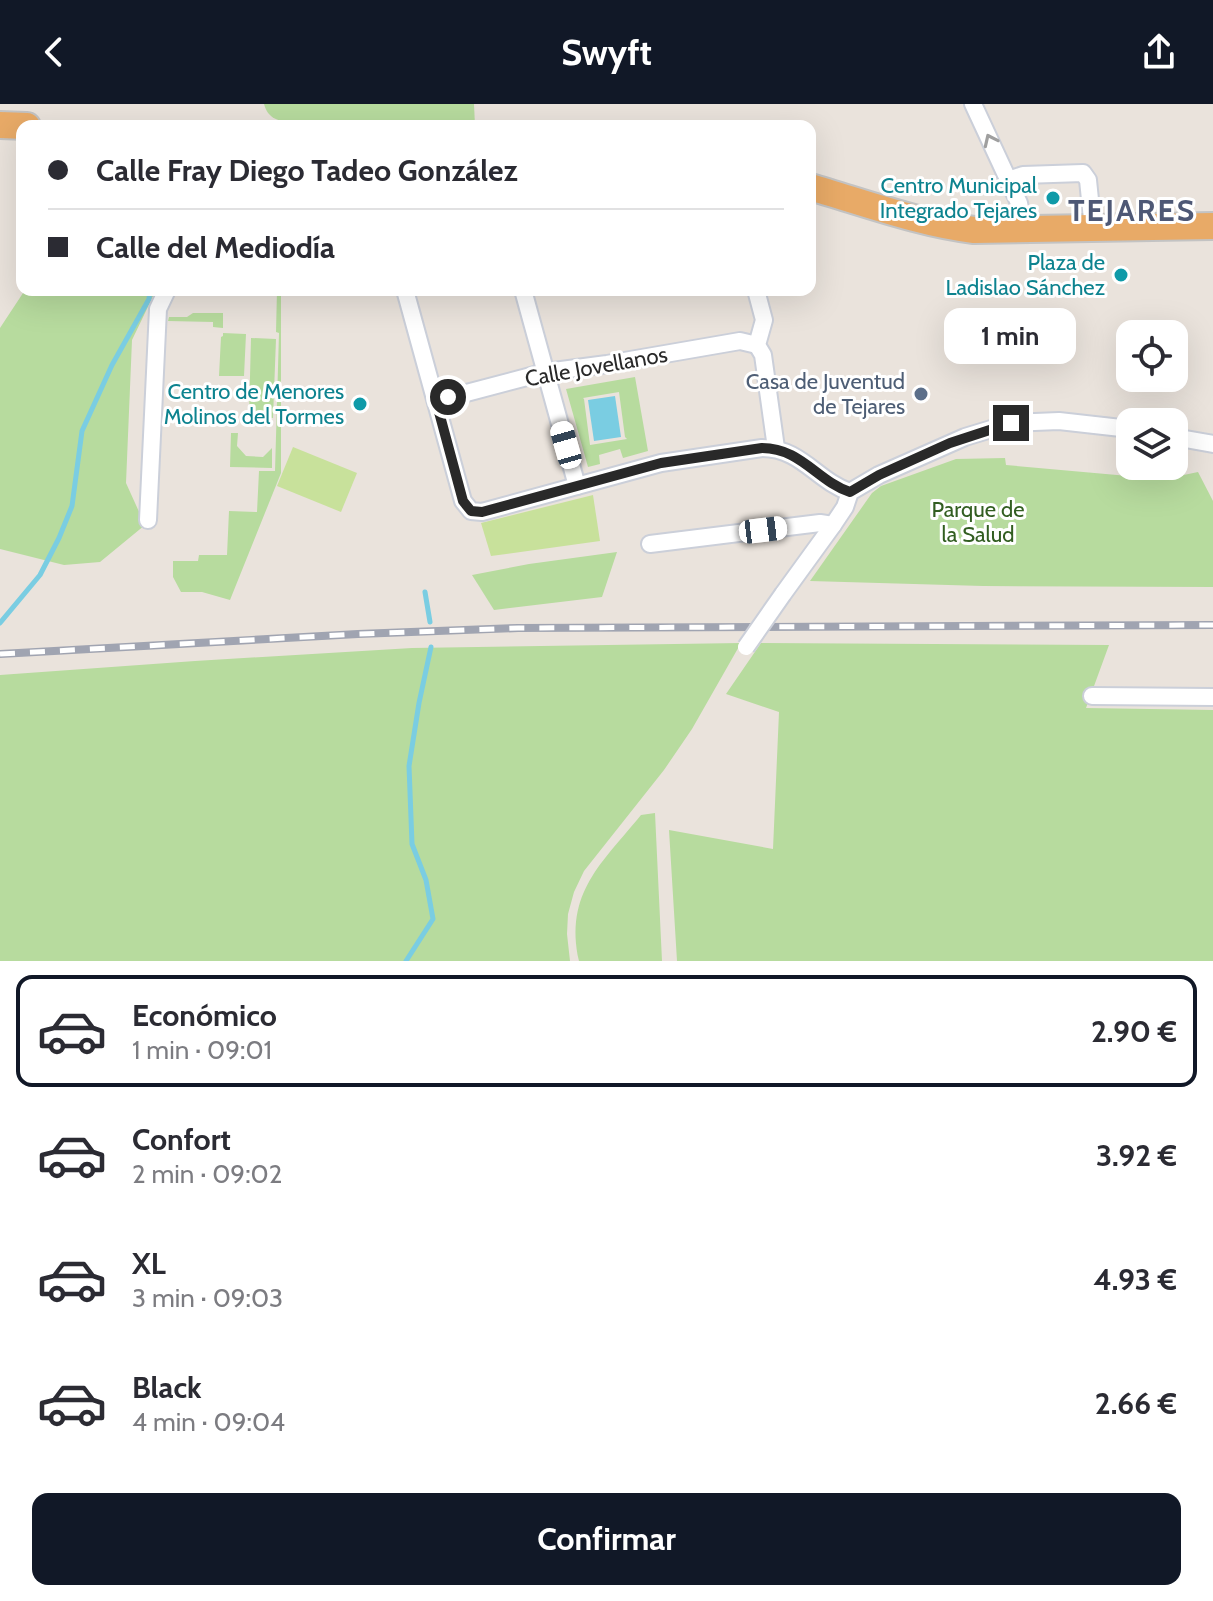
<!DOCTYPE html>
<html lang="es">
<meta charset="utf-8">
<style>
body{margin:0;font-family:Cabin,sans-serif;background:#f2f2f3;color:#2b2b33;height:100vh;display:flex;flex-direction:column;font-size:30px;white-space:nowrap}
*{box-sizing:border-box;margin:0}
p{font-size:26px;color:#7c7c81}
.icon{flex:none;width:44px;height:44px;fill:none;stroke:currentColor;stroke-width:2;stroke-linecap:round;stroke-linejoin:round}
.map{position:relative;height:857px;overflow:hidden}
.sheet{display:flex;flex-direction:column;background:#fff;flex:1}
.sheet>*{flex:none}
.hud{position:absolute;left:16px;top:16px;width:800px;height:176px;border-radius:16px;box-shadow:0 8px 32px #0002;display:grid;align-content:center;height:176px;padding:0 32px;background:#fff}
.fabs{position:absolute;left:1116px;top:216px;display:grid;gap:16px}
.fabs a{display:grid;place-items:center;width:72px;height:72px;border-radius:16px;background:#fff;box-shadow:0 8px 32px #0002;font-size:40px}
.end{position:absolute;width:36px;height:36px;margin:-18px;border:10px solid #292929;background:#fff;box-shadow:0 0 0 4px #fff}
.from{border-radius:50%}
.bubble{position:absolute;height:56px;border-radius:16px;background:#fff;box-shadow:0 8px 32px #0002;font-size:26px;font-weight:700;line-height:56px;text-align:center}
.car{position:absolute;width:24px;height:48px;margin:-24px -12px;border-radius:10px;box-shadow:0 0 6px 2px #0007;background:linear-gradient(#fff 24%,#345 0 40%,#fff 0 76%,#345 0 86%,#fff 0)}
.hud b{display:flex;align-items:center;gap:28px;height:76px;font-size:30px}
.hud b+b{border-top:2px solid #e1e1e2}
.hud i{width:20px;height:20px;background:#2b2b33}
ul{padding:14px 0 0;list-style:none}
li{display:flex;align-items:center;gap:24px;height:112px;margin:0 16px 12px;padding:0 16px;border:4px solid transparent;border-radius:16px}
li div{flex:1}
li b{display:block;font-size:30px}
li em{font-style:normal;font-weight:700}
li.active{border-color:#111827}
li>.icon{width:72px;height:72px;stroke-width:1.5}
.primary-button{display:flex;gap:16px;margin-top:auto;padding:16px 32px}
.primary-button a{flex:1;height:92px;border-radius:16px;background:#111827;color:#fff;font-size:32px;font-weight:700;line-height:92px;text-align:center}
header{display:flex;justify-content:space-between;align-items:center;height:104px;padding:0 32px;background:#111827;color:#fff;font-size:36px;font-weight:700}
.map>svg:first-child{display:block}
.green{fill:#b7db9e;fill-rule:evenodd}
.pitch{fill:#c8e19b}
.water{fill:#7acde2}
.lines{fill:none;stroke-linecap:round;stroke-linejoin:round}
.stream{stroke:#7acde2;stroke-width:5}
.minor-casing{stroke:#cbcfd9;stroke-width:20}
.trunk-casing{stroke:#c3c3c3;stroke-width:30}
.minor{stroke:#fff;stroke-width:16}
.trunk{stroke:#e8aa67;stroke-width:26}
.rail-casing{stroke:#a0a4b1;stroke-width:8}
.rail{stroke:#fff;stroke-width:5;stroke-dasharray:15;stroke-linecap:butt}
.minor-bridge-casing{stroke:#cbcfd9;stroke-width:20;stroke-linecap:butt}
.minor-bridge{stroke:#fff;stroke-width:16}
.oneway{stroke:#9f9f9f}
.route{stroke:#292929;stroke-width:10}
.culture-dot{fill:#0f9aa8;stroke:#fff;stroke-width:3}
.service-dot{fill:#5c6f8a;stroke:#fff;stroke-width:3}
.labels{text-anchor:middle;stroke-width:6;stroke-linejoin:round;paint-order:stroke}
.culture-label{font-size:22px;fill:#0d838f;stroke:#fff;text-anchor:end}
.street-label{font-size:22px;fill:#292929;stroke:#fff}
.service-label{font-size:22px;fill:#4e5e75;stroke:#fff;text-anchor:end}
.park-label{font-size:22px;fill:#325e21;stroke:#fff}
.district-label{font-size:30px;font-weight:bold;letter-spacing:2px;fill:#4e5875;stroke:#fff}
</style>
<header><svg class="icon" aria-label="back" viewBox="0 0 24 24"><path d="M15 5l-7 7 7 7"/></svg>Swyft<svg class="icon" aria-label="share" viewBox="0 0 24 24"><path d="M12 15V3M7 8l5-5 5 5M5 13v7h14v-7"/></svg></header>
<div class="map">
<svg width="1213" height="857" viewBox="0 0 1213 857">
<rect width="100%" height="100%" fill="#eae3dc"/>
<!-- green -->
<g class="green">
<path d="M264 0H474L475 22 289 19C276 16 268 14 264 0Z"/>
<polygon points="25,186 156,186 132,236 126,379 145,421 100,458 64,461 0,445 0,224"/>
<polygon points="277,186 281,186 281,369 230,496 202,488 181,488 173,473 173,457 198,457 199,451 227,451 229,407 257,408 259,367 275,367 279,229 276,228"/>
<polygon points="193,209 223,209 223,224 213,223 213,218 168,217 169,213 187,213"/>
<polygon points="223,229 246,230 244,272 219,272 221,233 223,232"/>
<polygon points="251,234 276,235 273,314 249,311"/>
<path d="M635 273 648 347 623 354 620 345 599 351 600 360 588 363 566 285ZM619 288 625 333 627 335 590 341 584 295 583 294Z"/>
<polygon points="231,329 238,329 237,342 246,352 263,353 272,344 272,364 230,363"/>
<polygon points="1005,354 1006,361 1173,376 1179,372 1198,368 1213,397 1213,483 983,482 810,477 872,389 881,382 956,355"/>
<polygon points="617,448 602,493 494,506 472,471 529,460"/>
<polygon points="741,539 692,625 664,666 584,767 574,788 568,810 567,830 570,857 0,857 0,571 195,557 412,544"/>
<polygon points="761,539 1109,541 1086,604 1213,606 1213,857 677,857 669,726 773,745 779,608 726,590"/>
<path d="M655 709 662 857H579C564 789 602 759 641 711Z"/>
</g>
<!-- pitch -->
<g class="pitch">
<polygon points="293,343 357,369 341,408 277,382"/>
<polygon points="593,391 600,437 491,452 481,419"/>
</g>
<!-- water -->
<polygon class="water" points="615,292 621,333 594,337 588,296"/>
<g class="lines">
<!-- stream -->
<g class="stream">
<polyline points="425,488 430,518"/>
<polyline points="0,519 40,471 59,434 72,402 82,327 112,261 149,195 150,186"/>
<polyline points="406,857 433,815 426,776 412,740 409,662 419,599 431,543"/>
</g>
<defs>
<g id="minor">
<polyline points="973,0 1019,99 1024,125"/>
<polyline points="1008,76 1023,71 1083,69 1088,76 1093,125"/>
<path d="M405 186 463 397 471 407 482 408 661 359 762 344C801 344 817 377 850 388"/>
<polyline points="523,186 577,382"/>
<polyline points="756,186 764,216 757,241 763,251 776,344"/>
<polyline points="436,297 546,268 607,260 740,237 757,241"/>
<polyline points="1174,333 1213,340"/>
<polyline points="148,416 158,205 167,186"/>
<polyline points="650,440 820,419 833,421"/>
<polyline points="783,490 833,421 845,403 850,388 879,371 965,333 1011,319 1059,317 1130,325"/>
<polyline points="1092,592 1213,593"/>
</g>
<g id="trunk">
<polyline points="0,21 27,22"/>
<path d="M810 83C862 98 921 120 974 126L1213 122"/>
</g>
</defs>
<!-- minor casing -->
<use href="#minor" class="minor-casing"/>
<!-- trunk casing -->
<use href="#trunk" class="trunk-casing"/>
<!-- minor -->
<use href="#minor" class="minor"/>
<!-- trunk -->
<use href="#trunk" class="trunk"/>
<defs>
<polyline id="rail" points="0,550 358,530 518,524 1213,521"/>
</defs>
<!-- rail casing -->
<use href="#rail" class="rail-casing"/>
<!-- rail -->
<use href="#rail" class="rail"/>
<defs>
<polyline id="minor-bridge" points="746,543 783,490"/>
</defs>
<!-- minor-bridge casing -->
<use href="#minor-bridge" class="minor-bridge-casing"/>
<!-- minor-bridge -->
<use href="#minor-bridge" class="minor-bridge"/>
</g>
<!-- one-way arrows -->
<defs><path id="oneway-chevron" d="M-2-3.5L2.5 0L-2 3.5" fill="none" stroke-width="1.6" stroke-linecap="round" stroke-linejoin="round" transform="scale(2)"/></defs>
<use class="oneway" href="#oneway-chevron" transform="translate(990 36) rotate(-115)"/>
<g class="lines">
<!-- route -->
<path class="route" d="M448 293 436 297 463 397 471 407 482 408 661 359 762 344C801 344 817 377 850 388L879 371 950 339 1011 319"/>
</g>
<!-- markers -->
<g class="culture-dot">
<circle cx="1053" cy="94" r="8"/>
<circle cx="1121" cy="171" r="8"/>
<circle cx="360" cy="300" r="8"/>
</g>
<circle class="service-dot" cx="921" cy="290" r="8"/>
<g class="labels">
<!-- culture labels -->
<g class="culture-label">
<text x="1037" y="89">Centro Municipal<tspan x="1037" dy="25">Integrado Tejares</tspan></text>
<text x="1105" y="166">Plaza de<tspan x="1105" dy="25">Ladislao Sánchez</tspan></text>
<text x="344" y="295">Centro de Menores<tspan x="344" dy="25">Molinos del Tormes</tspan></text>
</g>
<!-- street labels -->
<g class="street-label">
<text transform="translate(596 262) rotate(-10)" y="8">Calle Jovellanos</text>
</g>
<!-- service labels -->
<g class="service-label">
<text x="905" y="285">Casa de Juventud<tspan x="905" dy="25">de Tejares</tspan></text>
</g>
<!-- park labels -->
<g class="park-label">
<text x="978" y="413">Parque de<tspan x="978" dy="25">la Salud</tspan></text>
</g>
<!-- district labels -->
<g class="district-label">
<text x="1132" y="117">TEJARES</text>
</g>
</g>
</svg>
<div class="fabs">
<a><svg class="icon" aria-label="locate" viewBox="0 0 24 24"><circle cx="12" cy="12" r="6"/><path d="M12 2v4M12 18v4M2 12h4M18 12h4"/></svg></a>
<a><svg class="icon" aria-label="layers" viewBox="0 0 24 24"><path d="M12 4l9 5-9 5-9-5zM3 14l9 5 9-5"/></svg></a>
</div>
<i class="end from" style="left:448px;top:293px"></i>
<i class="end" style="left:1011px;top:319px"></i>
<div class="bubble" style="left:944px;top:204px;width:132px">1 min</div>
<i class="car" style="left:566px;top:341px;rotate:344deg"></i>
<i class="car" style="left:763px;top:426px;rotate:83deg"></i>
<div class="hud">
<b><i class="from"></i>Calle Fray Diego Tadeo González</b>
<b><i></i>Calle del Mediodía</b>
</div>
</div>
<section class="sheet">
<ul>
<li class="active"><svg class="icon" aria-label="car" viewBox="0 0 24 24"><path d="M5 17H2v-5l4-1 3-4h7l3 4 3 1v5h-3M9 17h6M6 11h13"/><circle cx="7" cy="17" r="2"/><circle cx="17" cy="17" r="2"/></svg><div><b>Económico</b><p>1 min · 09:01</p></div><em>2.90 €</em></li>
<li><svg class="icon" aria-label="car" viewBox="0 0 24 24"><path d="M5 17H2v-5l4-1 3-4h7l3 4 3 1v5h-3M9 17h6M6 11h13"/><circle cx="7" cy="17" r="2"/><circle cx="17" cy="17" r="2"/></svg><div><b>Confort</b><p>2 min · 09:02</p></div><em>3.92 €</em></li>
<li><svg class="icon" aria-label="car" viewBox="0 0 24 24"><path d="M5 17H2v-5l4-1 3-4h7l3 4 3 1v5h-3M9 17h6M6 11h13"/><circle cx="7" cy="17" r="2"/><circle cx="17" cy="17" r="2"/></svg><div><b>XL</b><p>3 min · 09:03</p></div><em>4.93 €</em></li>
<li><svg class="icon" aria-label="car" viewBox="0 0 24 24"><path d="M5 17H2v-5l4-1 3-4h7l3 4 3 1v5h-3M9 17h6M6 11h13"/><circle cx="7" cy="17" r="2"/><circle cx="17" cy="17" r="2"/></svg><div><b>Black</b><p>4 min · 09:04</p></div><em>2.66 €</em></li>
</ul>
<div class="primary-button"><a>Confirmar</a></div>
</section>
